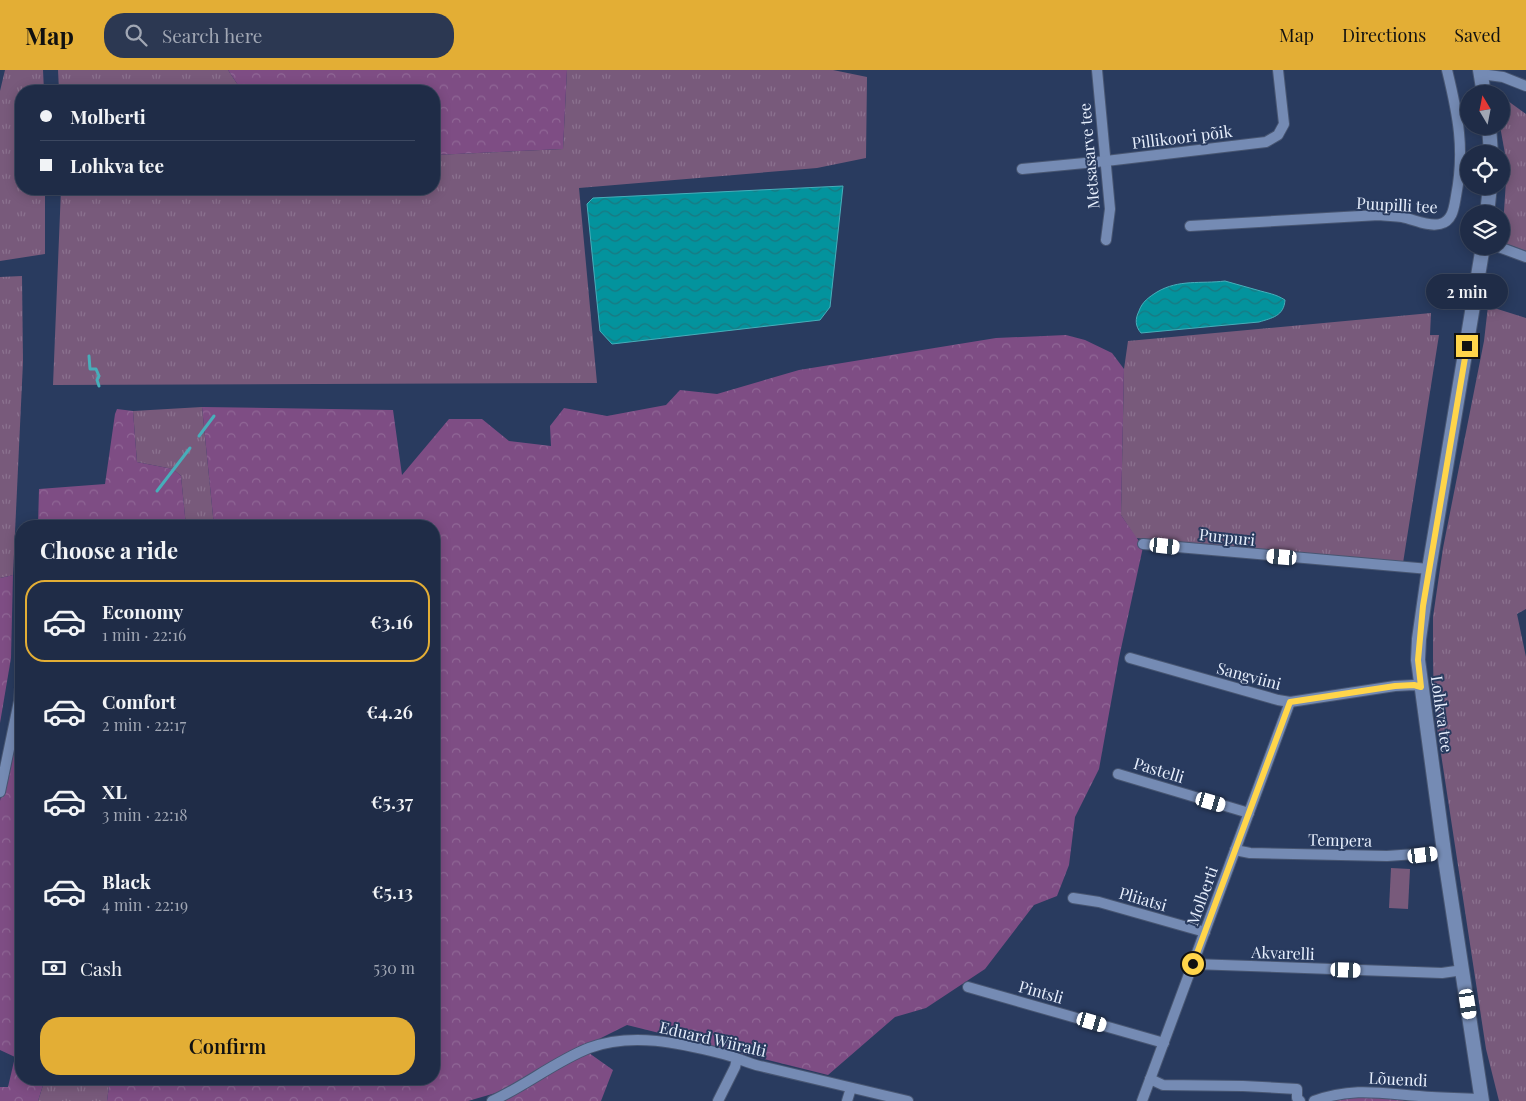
<!DOCTYPE html>
<meta charset="utf-8">
<style>
body{margin:0;font-family:"Playfair Display",serif;background:#2c3852;color:#f1f3f6;height:100vh;display:flex;flex-direction:column;font-size:19px;white-space:nowrap}
*{box-sizing:border-box;margin:0}
p{font-size:16px;color:#a1a7b4}
.icon{flex:none;width:28px;height:28px;fill:none;stroke:currentColor;stroke-width:2;stroke-linecap:round;stroke-linejoin:round}
.map{position:relative;flex:1;overflow:hidden}
.details{position:absolute;left:15px;top:450px;width:425px;height:565px;display:flex;flex-direction:column;background:#1f2c47;border-radius:20px;box-shadow:0 2px 12px #0003,0 0 0 1px #3c4860}
.details>*{flex:none}
.top-card{position:absolute;left:15px;top:15px;width:425px;height:110px;border-radius:20px;box-shadow:0 2px 12px #0003,0 0 0 1px #3c4860;display:grid;align-content:center;height:110px;padding:0 25px;background:#1f2c47}
.needle{width:32px;rotate:350deg}
.tools{position:absolute;left:1460px;top:15px;display:grid;gap:10px}
.tools a{display:grid;place-items:center;width:50px;height:50px;border-radius:50%;background:#1f2c47;box-shadow:0 2px 12px #0003,0 0 0 1px #3c4860;font-size:25px}
.end{position:absolute;width:22px;height:22px;margin:-11px;border:6px solid #ffd54a;background:#111;box-shadow:0 0 0 2px #111}
.from{border-radius:50%}
.bubble{position:absolute;height:35px;border-radius:18px;background:#1f2c47;box-shadow:0 2px 12px #0003,0 0 0 1px #3c4860;font-size:16px;font-weight:600;line-height:35px;text-align:center}
.car{position:absolute;width:15px;height:30px;margin:-15px -8px;border-radius:6px;box-shadow:0 0 4px 1px #0007;background:linear-gradient(#fff 24%,#345 0 40%,#fff 0 76%,#345 0 86%,#fff 0)}
.top-card b{display:flex;align-items:center;gap:18px;height:48px;font-size:19px}
.top-card b+b{border-top:1px solid #3c4860}
.top-card i{width:12px;height:12px;background:#f1f3f6}
ul{padding:0;list-style:none}
li{display:flex;align-items:center;gap:15px;height:82px;margin:0 10px 8px;padding:0 15px;border:2px solid transparent;border-radius:20px}
li div{flex:1}
li b{display:block;font-size:19px}
li em{font-style:normal;font-weight:600}
li.current{border-color:#e3ae35}
li>.icon{width:45px;height:45px;stroke-width:1.5}
h2{padding:0 25px;font-size:22px;line-height:60px}
.pay{display:flex;align-items:center;gap:12px;height:55px;padding:0 25px;font-size:19px}
.pay p{margin-inline-start:auto}
.primary-button{display:flex;gap:10px;margin-top:auto;padding:10px 25px}
.primary-button a{flex:1;height:58px;border-radius:20px;background:#e3ae35;color:#111;font-size:20px;font-weight:600;line-height:58px;text-align:center}
header{display:flex;align-items:center;gap:30px;box-sizing:border-box;height:70px;padding:0 25px;background:#e3ae35;color:#111}
header strong{font-size:24px}
nav{display:flex;gap:28px;margin-inline-start:auto;font-size:18px}
.search{width:350px;height:45px;background:#2c3852;display:flex;align-items:center;gap:12px;box-sizing:border-box;padding:0 18px;border-radius:20px;color:#a1a7b4;font-size:19px}
.map>svg:first-child{display:block}
.grass{fill:url(#grass-tufts)}
.forest{fill:url(#forest-crowns)}
.pitch{fill:#785a7b}
.water{fill:url(#water-waves);stroke:#47aeba}
.lines{fill:none;stroke-linecap:round;stroke-linejoin:round}
.stream{stroke:#47aeba;stroke-width:3}
.street-casing{stroke:#485672;stroke-width:12}
.secondary-casing{stroke:#485672;stroke-width:16}
.street{stroke:#758bb4;stroke-width:10}
.secondary{stroke:#758bb4;stroke-width:14}
.route{stroke:#ffd54a;stroke-width:6}
.labels{text-anchor:middle;stroke-width:4;stroke-linejoin:round;paint-order:stroke}
.street-label{font-size:16px;fill:#e6eefc;stroke:#293b5f}
</style>
<header>
<strong>Map</strong>
<div class="search"><svg class="icon" aria-label="search" viewBox="0 0 24 24"><circle cx="10" cy="10" r="6"/><path d="M15 15l6 6"/></svg>Search here</div>
<nav><a>Map</a><a>Directions</a><a>Saved</a></nav>
</header>
<div class="map">
<svg width="1526" height="1031" viewBox="0 0 1526 1031">
<defs>
<pattern id="grass-tufts" width="24" height="20" patternUnits="userSpaceOnUse" patternTransform="scale(1.25)"><rect width="24" height="20" fill="#785a7b"/><path d="M3 7l-1-3M5 7V3M7 7l1-3M15 17l-1-3M17 17v-4M19 17l1-3" fill="none" stroke="#8b728f"/></pattern>
<pattern id="forest-crowns" width="20" height="18" patternUnits="userSpaceOnUse" patternTransform="scale(1.25)"><rect width="20" height="18" fill="#7e4d84"/><path d="M2 6a3 3 0 1 1 6 0M12 15a3 3 0 1 1 6 0" fill="none" stroke="#906796"/></pattern>
<pattern id="water-waves" width="16" height="10" patternUnits="userSpaceOnUse" patternTransform="scale(1.25)"><rect width="16" height="10" fill="#03939d"/><path d="M0 5q4-4 8 0t8 0" fill="none" stroke="#1a7881"/></pattern>
</defs>
<rect width="100%" height="100%" fill="#293b5f"/>
<!-- grass -->
<g class="grass">
<polygon points="5,0 43,0 44,21 21,21 21,119 45,119 45,184 0,191 0,21"/>
<polygon points="58,0 228,0 242,21 59,21"/>
<polygon points="567,0 833,0 867,7 866,88 817,98 579,118 597,313 53,315 61,119 434,119 434,85 563,79"/>
<polygon points="1501,26 1526,44 1526,181 1502,172 1507,95 1500,56 1501,56"/>
<polygon points="22,206 23,292 13,505 0,508 0,207"/>
<polygon points="1488,236 1526,248 1526,539 1517,544 1526,587 1526,1031 1499,1031 1486,979 1434,638 1433,588 1433,547 1443,478 1484,271"/>
<polygon points="1431,243 1430,265 1439,265 1403,493 1136,468 1121,445 1124,299 1128,271"/>
<polygon points="202,337 214,456 186,456 181,406 173,399 137,392 133,341"/>
<polygon points="45,1009 110,1009 107,1031 38,1031"/>
</g>
<!-- forest -->
<g class="forest">
<polygon points="228,0 567,0 563,79 434,85 434,21 242,21"/>
<polygon points="1066,265 1085,270 1112,283 1124,299 1121,445 1143,477 1119,588 1099,699 1075,747 1069,795 1057,826 1034,835 985,899 926,938 895,947 828,1005 627,955 577,980 589,983 613,1000 601,1031 506,1031 497,1026 506,1020 468,1031 107,1031 110,1009 434,1009 434,456 214,456 202,337 393,340 402,405 449,349 482,349 509,371 551,376 550,356 564,338 607,346 666,335 680,320 717,324 799,300 996,268"/>
<polygon points="117,339 133,341 137,392 173,399 181,406 186,456 112,456 94,454 94,456 38,456 39,419 105,414 115,344"/>
<polygon points="13,505 11,588 0,653 0,508"/>
<polygon points="21,607 21,1009 45,1009 38,1031 0,1031 0,1017 8,1017 15,987 0,980 0,731 17,651"/>
<polygon points="1384,1022 1405,1031 1314,1031"/>
</g>
<!-- pitch -->
<polygon class="pitch" points="1391,798 1410,799 1408,839 1389,838"/>
<!-- water -->
<g class="water">
<polygon points="843,116 830,237 820,250 612,274 600,261 587,134 593,128"/>
<path d="M1225 211C1236 214 1246 217 1257 220 1267 223 1276 224 1285 230 1284 246 1272 248 1259 252L1141 263C1135 256 1135 249 1139 241 1142 232 1149 227 1157 222 1179 209 1201 214 1225 211Z"/>
</g>
<g class="lines">
<!-- stream -->
<g class="stream">
<polyline points="89,286 90,299 96,299 99,306 97,310 99,316"/>
<polyline points="199,366 214,346"/>
<polyline points="157,421 190,378"/>
</g>
<defs>
<g id="street">
<polyline points="1097,0 1110,139 1106,170"/>
<polyline points="1481,4 1503,7 1526,16"/>
<polyline points="1022,99 1106,91 1266,72 1278,65 1284,54 1278,0"/>
<path d="M1190 156 1379 145C1387 146 1394 146 1402 147 1413 149 1428 157 1440 154 1453 151 1454 137 1456 126 1465 80 1458 45 1447 0"/>
<polyline points="1496,176 1526,187"/>
<polyline points="1143,474 1429,499"/>
<polyline points="1130,588 1278,630 1290,632 1395,616 1414,615 1421,617"/>
<polyline points="1118,704 1249,743"/>
<polyline points="0,722 19,631 21,604"/>
<polyline points="1235,780 1250,783 1387,786 1444,782"/>
<polyline points="1073,828 1099,832 1205,862"/>
<polyline points="1193,894 1442,903 1463,900"/>
<polyline points="968,917 1164,973"/>
<polyline points="1150,1009 1163,1015 1243,1016 1297,1019 1297,1028 1300,1031"/>
<path d="M492 1031C525 1016 556 991 589 978 632 962 680 973 723 984 736 987 747 993 760 996 809 1008 859 1019 908 1031"/>
<polyline points="718,1031 735,997 737,989"/>
<polyline points="847,1031 851,1018"/>
<polyline points="1142,1031 1290,632"/>
<path d="M1314 1031C1352 1017 1380 1023 1419 1026 1440 1028 1461 1028 1481 1029"/>
</g>
<g id="secondary">
<polyline points="1480,0 1484,24"/>
<polyline points="1489,56 1491,84"/>
<polyline points="1487,144 1490,116"/>
<polyline points="1482,1031 1445,789 1418,590 1419,569 1429,499 1483,176"/>
</g>
</defs>
<!-- street casing -->
<use href="#street" class="street-casing"/>
<!-- secondary casing -->
<use href="#secondary" class="secondary-casing"/>
<!-- street -->
<use href="#street" class="street"/>
<!-- secondary -->
<use href="#secondary" class="secondary"/>
</g>
<g class="lines">
<!-- route -->
<polyline class="route" points="1193,894 1290,632 1395,616 1414,615 1421,617 1418,590 1423,536 1467,276"/>
</g>
<g class="labels">
<!-- street labels -->
<g class="street-label">
<text transform="translate(1182 67) rotate(-7)" y="6">Pillikoori põik</text>
<text transform="translate(1089 86) rotate(-95)" y="6">Metsasarve tee</text>
<text transform="translate(1397 135) rotate(3)" y="6">Puupilli tee</text>
<text transform="translate(1227 467) rotate(6)" y="6">Purpuri</text>
<text transform="translate(1249 606) rotate(15)" y="6">Sangviini</text>
<text transform="translate(1442 644) rotate(82)" y="6">Lohkva tee</text>
<text transform="translate(1159 700) rotate(17)" y="6">Pastelli</text>
<text transform="translate(1340 770) rotate(1)" y="6">Tempera</text>
<text transform="translate(1202 826) rotate(-70)" y="6">Molberti</text>
<text transform="translate(1143 829) rotate(16)" y="6">Pliiatsi</text>
<text transform="translate(1283 883) rotate(2)" y="6">Akvarelli</text>
<text transform="translate(1041 922) rotate(16)" y="6">Pintsli</text>
<text transform="translate(713 969) rotate(13)" y="6">Eduard Wiiralti</text>
<text transform="translate(1398 1009) rotate(3)" y="6">Lõuendi</text>
</g>
</g>
</svg>
<div class="tools">
<a><svg class="needle" viewBox="-14 -14 28 28"><path d="M0-13l5 13h-10z" fill="#e53935"/><path d="M0 13l5-13h-10z" fill="#a1a7b4"/></svg></a>
<a><svg class="icon" aria-label="locate" viewBox="0 0 24 24"><circle cx="12" cy="12" r="6"/><path d="M12 2v4M12 18v4M2 12h4M18 12h4"/></svg></a>
<a><svg class="icon" aria-label="layers" viewBox="0 0 24 24"><path d="M12 4l9 5-9 5-9-5zM3 14l9 5 9-5"/></svg></a>
</div>
<i class="end from" style="left:1193px;top:894px"></i>
<i class="end" style="left:1467px;top:276px"></i>
<div class="bubble" style="left:1426px;top:204px;width:82px">2 min</div>
<i class="car" style="left:1165px;top:476px;rotate:96deg"></i>
<i class="car" style="left:1282px;top:487px;rotate:275deg"></i>
<i class="car" style="left:1211px;top:732px;rotate:106deg"></i>
<i class="car" style="left:1423px;top:785px;rotate:83deg"></i>
<i class="car" style="left:1346px;top:900px;rotate:92deg"></i>
<i class="car" style="left:1468px;top:934px;rotate:171deg"></i>
<i class="car" style="left:1092px;top:952px;rotate:106deg"></i>
<div class="top-card">
<b><i class="from"></i>Molberti</b>
<b><i></i>Lohkva tee</b>
</div>
<section class="details">
<h2>Choose a ride</h2>
<ul>
<li class="current"><svg class="icon" aria-label="car" viewBox="0 0 24 24"><path d="M5 17H2v-5l4-1 3-4h7l3 4 3 1v5h-3M9 17h6M6 11h13"/><circle cx="7" cy="17" r="2"/><circle cx="17" cy="17" r="2"/></svg><div><b>Economy</b><p>1 min · 22:16</p></div><em>€3.16</em></li>
<li><svg class="icon" aria-label="car" viewBox="0 0 24 24"><path d="M5 17H2v-5l4-1 3-4h7l3 4 3 1v5h-3M9 17h6M6 11h13"/><circle cx="7" cy="17" r="2"/><circle cx="17" cy="17" r="2"/></svg><div><b>Comfort</b><p>2 min · 22:17</p></div><em>€4.26</em></li>
<li><svg class="icon" aria-label="car" viewBox="0 0 24 24"><path d="M5 17H2v-5l4-1 3-4h7l3 4 3 1v5h-3M9 17h6M6 11h13"/><circle cx="7" cy="17" r="2"/><circle cx="17" cy="17" r="2"/></svg><div><b>XL</b><p>3 min · 22:18</p></div><em>€5.37</em></li>
<li><svg class="icon" aria-label="car" viewBox="0 0 24 24"><path d="M5 17H2v-5l4-1 3-4h7l3 4 3 1v5h-3M9 17h6M6 11h13"/><circle cx="7" cy="17" r="2"/><circle cx="17" cy="17" r="2"/></svg><div><b>Black</b><p>4 min · 22:19</p></div><em>€5.13</em></li>
</ul>
<div class="pay"><svg class="icon" aria-label="cash" viewBox="0 0 24 24"><path d="M3 7h18v10H3z"/><circle cx="12" cy="12" r="2"/></svg>Cash<p>530 m</p></div>
<div class="primary-button"><a>Confirm</a></div>
</section>
</div>
